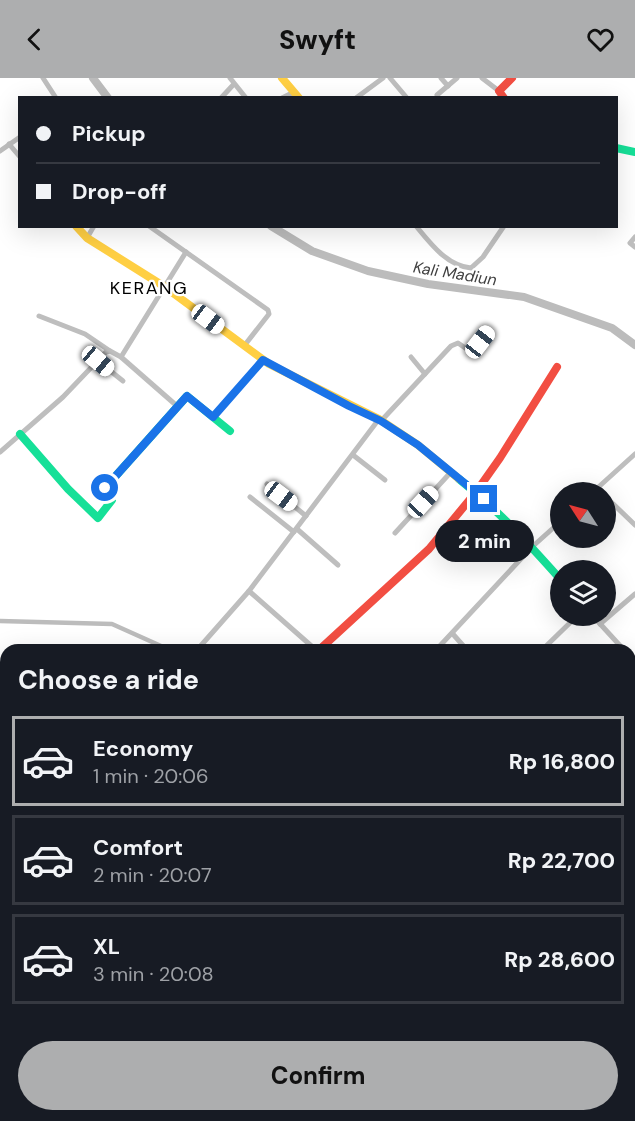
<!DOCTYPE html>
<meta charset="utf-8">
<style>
body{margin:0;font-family:"DM Sans",sans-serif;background:#20242c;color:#f1f3f6;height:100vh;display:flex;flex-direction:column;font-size:22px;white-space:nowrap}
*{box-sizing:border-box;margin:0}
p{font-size:20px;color:#9ea1a6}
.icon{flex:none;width:33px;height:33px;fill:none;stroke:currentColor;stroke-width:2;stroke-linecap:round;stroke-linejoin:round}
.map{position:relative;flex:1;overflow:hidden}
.details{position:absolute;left:0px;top:566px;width:636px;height:478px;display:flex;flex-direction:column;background:#171b24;border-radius:18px 18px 0 0;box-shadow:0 6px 24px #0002}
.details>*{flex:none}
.guide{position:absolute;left:18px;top:18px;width:600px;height:132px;border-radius:0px;box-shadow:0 6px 24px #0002;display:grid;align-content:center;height:132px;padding:0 18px;background:#171b24}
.needle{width:39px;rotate:306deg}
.buttons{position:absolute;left:550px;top:404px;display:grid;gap:12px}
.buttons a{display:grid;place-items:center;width:66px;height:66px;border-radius:50%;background:#171b24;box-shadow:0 6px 24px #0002;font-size:30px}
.end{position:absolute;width:27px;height:27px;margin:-14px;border:8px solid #1a73e8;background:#fff;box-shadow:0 0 0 3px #fff}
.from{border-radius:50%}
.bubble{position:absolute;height:42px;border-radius:21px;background:#171b24;box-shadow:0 6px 24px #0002;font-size:20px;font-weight:800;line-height:42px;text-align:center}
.car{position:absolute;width:18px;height:36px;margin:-18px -9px;border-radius:8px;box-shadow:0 0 4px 2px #0007;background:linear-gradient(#fff 24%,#345 0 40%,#fff 0 76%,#345 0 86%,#fff 0)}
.guide b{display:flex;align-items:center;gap:21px;height:57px;font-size:22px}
.guide b+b{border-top:2px solid #363941}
.guide i{width:15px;height:15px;background:#f1f3f6}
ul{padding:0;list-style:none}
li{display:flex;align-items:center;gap:18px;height:90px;margin:0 12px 9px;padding:0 6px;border:3px solid #363941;border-radius:0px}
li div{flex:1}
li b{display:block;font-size:22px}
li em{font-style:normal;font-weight:800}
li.selected{border-color:#adaeaf}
li>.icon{width:54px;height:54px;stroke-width:1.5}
h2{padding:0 18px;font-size:27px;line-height:72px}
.primary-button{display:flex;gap:12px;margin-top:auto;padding:12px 18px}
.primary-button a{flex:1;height:69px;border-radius:36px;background:#adaeaf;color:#111;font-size:24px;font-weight:800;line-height:69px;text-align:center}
header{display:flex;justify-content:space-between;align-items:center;height:78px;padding:0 18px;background:#adaeaf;color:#111;font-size:27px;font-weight:800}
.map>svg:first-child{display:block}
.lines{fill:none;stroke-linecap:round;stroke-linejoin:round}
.canal{stroke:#bcbcbc;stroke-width:4.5}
.river{stroke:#bcbcbc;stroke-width:8}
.street{stroke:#bebebe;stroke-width:5}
.fast{stroke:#16e098;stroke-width:8}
.slow{stroke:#ffcf43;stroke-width:8}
.jam{stroke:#f24e42;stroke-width:8}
.route{stroke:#1a73e8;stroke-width:8}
.labels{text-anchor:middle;stroke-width:4.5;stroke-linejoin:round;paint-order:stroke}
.water-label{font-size:16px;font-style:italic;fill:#404040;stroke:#fff}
.quarter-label{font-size:18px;letter-spacing:1.5px;fill:#000;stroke:#fff}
</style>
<header><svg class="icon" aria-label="back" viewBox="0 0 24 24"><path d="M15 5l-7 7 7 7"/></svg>Swyft<svg class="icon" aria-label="heart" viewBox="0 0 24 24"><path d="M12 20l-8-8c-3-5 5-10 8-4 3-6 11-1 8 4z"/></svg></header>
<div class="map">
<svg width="635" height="1043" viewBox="0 0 635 1043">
<rect width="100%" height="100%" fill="#fff"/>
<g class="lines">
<!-- canal -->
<g class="canal">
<polyline points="0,543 112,546 170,572"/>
<polyline points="630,1038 634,1043"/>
</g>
<!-- river -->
<g class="river">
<polyline points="93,0 108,20"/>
<polyline points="271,148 312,173 368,193 428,206 524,219 612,250 635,267"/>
</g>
<!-- street -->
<g class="street">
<polyline points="43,0 56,20"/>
<polyline points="230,0 246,20"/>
<polyline points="390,0 407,20"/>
<polyline points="441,0 448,8"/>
<polyline points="482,0 499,13"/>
<polyline points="437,17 457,0"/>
<polyline points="221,20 234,6"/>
<polyline points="282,20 294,14"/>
<polyline points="356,20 383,0"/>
<polyline points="9,66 20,79"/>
<polyline points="0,73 20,59"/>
<polyline points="149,148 268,232 269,236 244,268"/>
<path d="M416 148C430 165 447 188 471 190L483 179 504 148"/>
<polyline points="635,159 630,165 635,169"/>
<polyline points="87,160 94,148"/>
<polyline points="39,238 85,256 110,273"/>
<polyline points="121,279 177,328"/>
<polyline points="411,279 425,296"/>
<polyline points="98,283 123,303"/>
<polyline points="213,339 263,282"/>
<polyline points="381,343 451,268 458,265 471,274 488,253"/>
<polyline points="0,374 63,319 106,274 110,273 121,279 186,174"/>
<polyline points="353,377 385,402"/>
<polyline points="267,406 306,438"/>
<polyline points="593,414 635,376"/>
<polyline points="250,419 294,454"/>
<polyline points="606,419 635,447"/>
<polyline points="297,451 338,487"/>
<polyline points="395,455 451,394"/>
<polyline points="249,513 316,572"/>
<polyline points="592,537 624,572"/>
<polyline points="600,546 635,516"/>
<polyline points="452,555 467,572"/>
<polyline points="197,572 249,513 379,341"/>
<polyline points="436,572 532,469 561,443"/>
<polyline points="542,572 578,537"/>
<polyline points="630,579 635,584"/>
<polyline points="630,606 635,600"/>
<polyline points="0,847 6,842"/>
<polyline points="630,1031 635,1036"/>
<polyline points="465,1038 469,1043"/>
<polyline points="224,1043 229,1038"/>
</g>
<!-- fast -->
<g class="fast">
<polyline points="616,70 635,74"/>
<polyline points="20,356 68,411 98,440 112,422 105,410 187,318 230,353"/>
<path d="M459 401C497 431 529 466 561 502"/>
</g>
<!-- slow -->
<g class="slow">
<polyline points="282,0 299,20"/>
<polyline points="76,148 87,160 165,209 269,286 379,341 418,367 459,401"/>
</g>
<!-- jam -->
<g class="jam">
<polyline points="504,20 499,13 512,0"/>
<polyline points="319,572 429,471 476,414 500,380 557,289"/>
</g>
</g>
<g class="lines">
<!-- route -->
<polyline class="route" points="105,410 187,318 213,339 263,282 349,328 381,343 418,367 484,421"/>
</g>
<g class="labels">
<!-- water labels -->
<g class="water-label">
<text transform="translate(455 195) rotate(9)" y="6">Kali Madiun</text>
</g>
<!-- quarter labels -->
<g class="quarter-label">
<text x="149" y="216">KERANG</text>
</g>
</g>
</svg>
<div class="buttons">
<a><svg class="needle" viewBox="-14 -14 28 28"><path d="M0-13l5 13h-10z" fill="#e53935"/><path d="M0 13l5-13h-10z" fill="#9ea1a6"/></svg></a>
<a><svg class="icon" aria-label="layers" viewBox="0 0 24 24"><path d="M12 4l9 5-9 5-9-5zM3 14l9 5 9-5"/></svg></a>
</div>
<i class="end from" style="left:105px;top:410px"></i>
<i class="end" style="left:484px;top:421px"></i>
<div class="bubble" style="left:435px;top:442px;width:99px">2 min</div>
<i class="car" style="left:208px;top:241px;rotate:127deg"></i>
<i class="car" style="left:480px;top:264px;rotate:38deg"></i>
<i class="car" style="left:98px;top:283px;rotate:130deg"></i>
<i class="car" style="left:281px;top:418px;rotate:127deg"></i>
<i class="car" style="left:423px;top:424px;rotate:43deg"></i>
<div class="guide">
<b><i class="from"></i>Pickup</b>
<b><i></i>Drop-off</b>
</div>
<section class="details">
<h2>Choose a ride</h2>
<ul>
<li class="selected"><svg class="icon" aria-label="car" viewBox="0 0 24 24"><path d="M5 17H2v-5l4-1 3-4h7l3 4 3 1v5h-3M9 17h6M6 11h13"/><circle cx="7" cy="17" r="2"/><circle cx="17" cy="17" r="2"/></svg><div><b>Economy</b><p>1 min · 20:06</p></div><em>Rp 16,800</em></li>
<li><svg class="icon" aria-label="car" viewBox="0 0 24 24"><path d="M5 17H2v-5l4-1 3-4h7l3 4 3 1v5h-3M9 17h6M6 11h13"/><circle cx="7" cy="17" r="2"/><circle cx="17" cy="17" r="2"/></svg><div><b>Comfort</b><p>2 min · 20:07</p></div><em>Rp 22,700</em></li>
<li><svg class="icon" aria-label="car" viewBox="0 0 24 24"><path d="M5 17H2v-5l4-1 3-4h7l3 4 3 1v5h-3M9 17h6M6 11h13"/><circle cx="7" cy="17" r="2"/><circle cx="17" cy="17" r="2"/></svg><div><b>XL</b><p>3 min · 20:08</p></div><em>Rp 28,600</em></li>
</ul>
<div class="primary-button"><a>Confirm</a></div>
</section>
</div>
